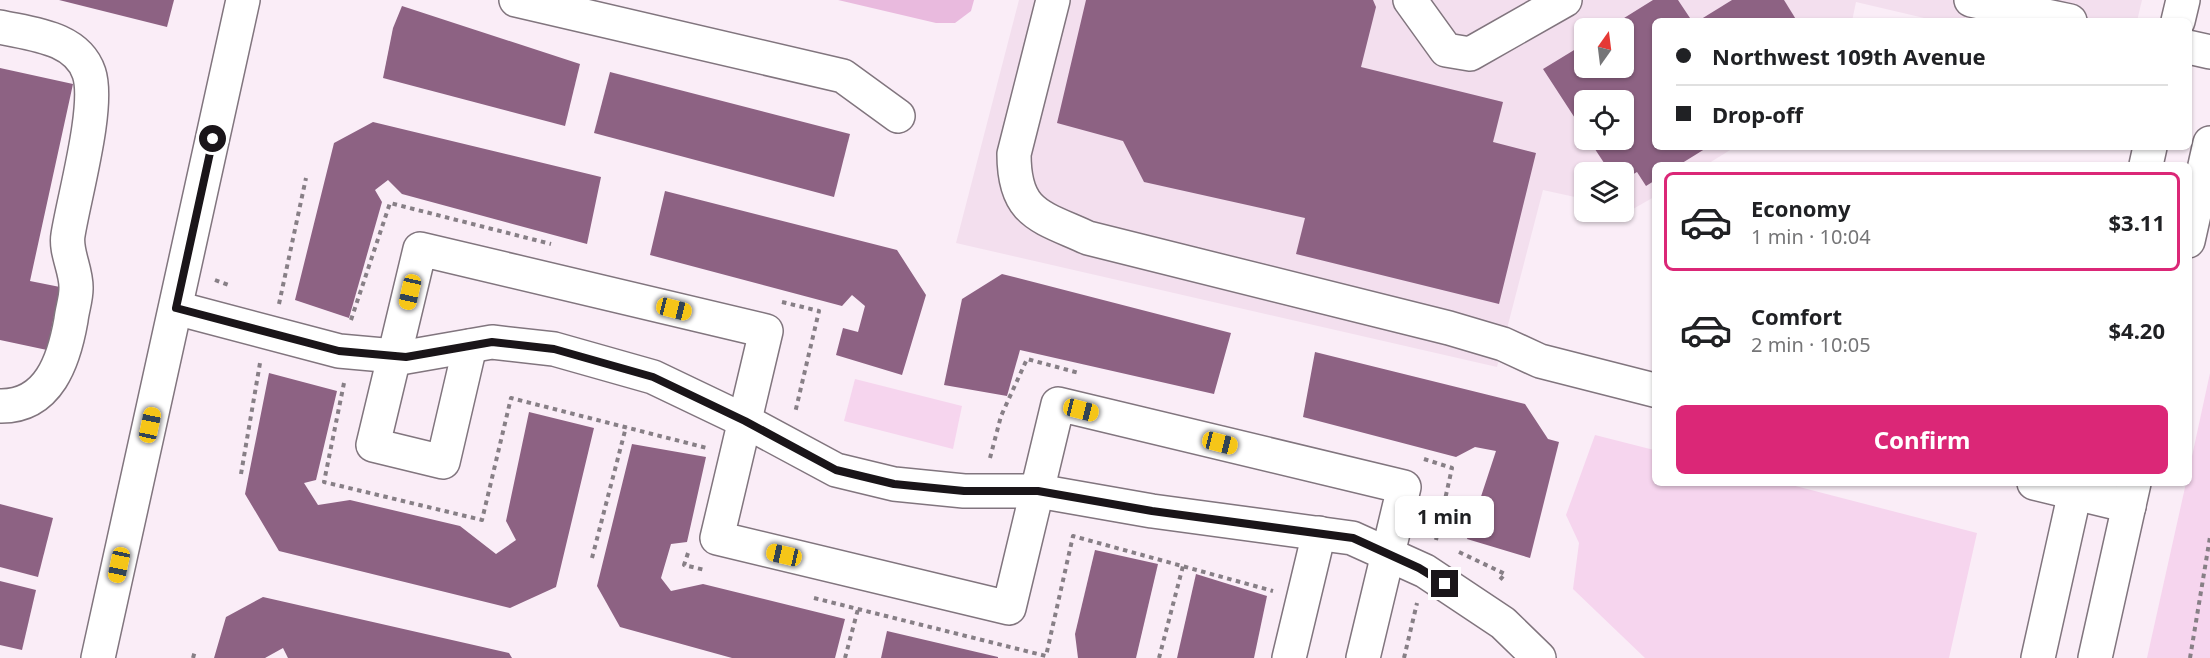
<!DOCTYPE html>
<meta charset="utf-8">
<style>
body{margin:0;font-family:"Noto Sans",sans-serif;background:#f2f2f2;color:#202124;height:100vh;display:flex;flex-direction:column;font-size:22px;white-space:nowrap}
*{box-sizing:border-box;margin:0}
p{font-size:20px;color:#757577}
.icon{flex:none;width:33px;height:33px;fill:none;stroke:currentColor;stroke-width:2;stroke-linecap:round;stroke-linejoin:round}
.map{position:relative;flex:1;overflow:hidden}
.panel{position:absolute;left:1652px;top:162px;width:540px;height:324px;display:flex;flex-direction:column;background:#fff;border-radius:9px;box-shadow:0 2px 4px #0004}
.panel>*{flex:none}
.guide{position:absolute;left:1652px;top:18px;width:540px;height:132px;border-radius:9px;box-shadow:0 2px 4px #0004;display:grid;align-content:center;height:132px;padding:0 24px;background:#fff}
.needle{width:39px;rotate:14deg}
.fabs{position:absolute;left:1574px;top:18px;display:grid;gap:12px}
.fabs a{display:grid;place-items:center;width:60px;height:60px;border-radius:9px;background:#fff;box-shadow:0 2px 4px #0004;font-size:30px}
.end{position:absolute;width:27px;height:27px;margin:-14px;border:8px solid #1a1519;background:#fff;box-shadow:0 0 0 3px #fff}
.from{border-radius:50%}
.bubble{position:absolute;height:42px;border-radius:9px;background:#fff;box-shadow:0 2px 4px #0004;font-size:20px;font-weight:700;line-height:42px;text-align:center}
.car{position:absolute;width:18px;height:36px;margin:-18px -9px;border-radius:8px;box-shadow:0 0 4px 2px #0007;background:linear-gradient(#f5c518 24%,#345 0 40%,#f5c518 0 76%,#345 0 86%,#f5c518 0)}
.guide b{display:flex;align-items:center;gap:21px;height:57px;font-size:22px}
.guide b+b{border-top:2px solid #e0e0e0}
.guide i{width:15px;height:15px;background:#202124}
ul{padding:10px 0 0;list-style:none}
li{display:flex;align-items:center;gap:18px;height:99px;margin:0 12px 9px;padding:0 12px;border:3px solid transparent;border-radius:9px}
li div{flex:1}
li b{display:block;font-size:22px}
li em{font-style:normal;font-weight:700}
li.on{border-color:#db2777}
li>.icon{width:54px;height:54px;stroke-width:1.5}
.primary-button{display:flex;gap:12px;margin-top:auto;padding:12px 24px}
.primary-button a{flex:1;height:69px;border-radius:9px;background:#db2777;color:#fff;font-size:24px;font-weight:700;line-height:69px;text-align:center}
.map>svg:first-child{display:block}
.built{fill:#f3dfee;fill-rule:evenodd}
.green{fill:#f6d5ee}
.water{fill:#e9bade}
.building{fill:#8d6283}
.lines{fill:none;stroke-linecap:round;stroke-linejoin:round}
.minor-casing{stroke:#81757e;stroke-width:36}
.major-casing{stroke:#81757e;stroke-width:36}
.path{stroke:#877f86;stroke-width:4;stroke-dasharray:4.5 4.5;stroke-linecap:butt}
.minor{stroke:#fff;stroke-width:33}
.major{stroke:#fff;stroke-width:33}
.route{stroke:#1a1519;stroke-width:8}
</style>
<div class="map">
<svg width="2210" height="658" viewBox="0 0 2210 658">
<rect width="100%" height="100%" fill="#faedf7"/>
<!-- built -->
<path class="built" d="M1019 0H2142L2137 21H1937L1856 2 1852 21H1654V147H1735L1706 165H1654V197L1633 209 1623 207V172H1584V199L1543 190 1497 367 956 243ZM1584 28H1623V68H1584ZM1584 100H1623V140H1584Z"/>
<!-- green -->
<g class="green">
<polygon points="2210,373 2210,658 2147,658 2186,483 2188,483 2189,470"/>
<polygon points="855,379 962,406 953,449 844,421"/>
<polygon points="1595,435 1654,450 1654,483 1784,483 1977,533 1949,658 1645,658 1573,589 1579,543 1566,515"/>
</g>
<!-- water -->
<polygon class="water" points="838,0 974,0 971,11 955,23 936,23"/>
<!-- building -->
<g class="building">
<polygon points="59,0 174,0 167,27"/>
<polygon points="1086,0 1373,0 1376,7 1361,67 1503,102 1493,142 1536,153 1499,304 1296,254 1305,218 1144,182 1123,141 1057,123"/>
<polygon points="1653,0 1678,0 1692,21 1654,21 1654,147 1708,147 1679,165 1654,165 1654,181 1646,186 1637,172 1623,180 1623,172 1610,172 1589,140 1623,140 1623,100 1584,100 1584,132 1543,69 1584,44 1584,68 1623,68 1623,28 1608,28"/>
<polygon points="1732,0 1784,0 1797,21 1698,21"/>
<polygon points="402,6 580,64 565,126 383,78 393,28"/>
<polygon points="0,68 73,84 30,281 60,287 47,350 0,340"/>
<polygon points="610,72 850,134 834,197 594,133"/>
<polygon points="373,122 601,177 587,244 402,194 388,180 375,190 382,202 349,318 295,300 334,143"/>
<polygon points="665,191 897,250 926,295 902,375 836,355 843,328 858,332 865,306 852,295 842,306 650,255"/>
<polygon points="1002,274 1231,333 1214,394 1020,350 1007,396 944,385 962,299"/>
<polygon points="1315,352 1525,404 1548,439 1559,442 1530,558 1467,539 1496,451 1475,447 1456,457 1303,417"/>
<polygon points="269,373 337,391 316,480 304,483 318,505 350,500 460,526 496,554 516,540 506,521 529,412 594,428 556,587 510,608 279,551 245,494"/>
<polygon points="632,444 706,457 687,542 671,544 661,578 671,591 703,584 845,619 835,658 732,658 620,627 597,586"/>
<polygon points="0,504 53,518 38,577 0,567"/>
<polygon points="1095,550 1158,564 1136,658 1078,658 1075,634"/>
<polygon points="1196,574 1267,596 1254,658 1177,658"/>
<polygon points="0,581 36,590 22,650 0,645"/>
<polygon points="263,597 509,653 512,658 288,658 283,648 265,658 214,658 226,617"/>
<polygon points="887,631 998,657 998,658 881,658"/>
</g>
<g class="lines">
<defs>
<g id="minor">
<polyline points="516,0 843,76 898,116"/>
<path d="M1053 0 1014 154C1014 214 1040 216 1088 238L1449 328 1503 344 1540 361 1654 390"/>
<polyline points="1410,0 1446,50 1470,54 1565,0"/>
<polyline points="1971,0 2070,21"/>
<path d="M0 27C31 34 77 37 89 73 100 106 74 197 68 235 65 252 77 271 76 289 76 299 72 310 71 320 64 360 49 407 0 406"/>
<polyline points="2188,47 2210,52"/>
<polyline points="176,308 339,351 406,357 492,342 554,349 653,377 745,421 836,470 894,484 964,491 1038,491 1152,511 1352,538 1425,571 1503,623 1539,658"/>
<polyline points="470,346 443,462 373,445 420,249 766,331 717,538 1009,608 1058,404 1404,487 1363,658"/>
<polyline points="2034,483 2129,506"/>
<polyline points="98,658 243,0"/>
<polyline points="1289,658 1319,533"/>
</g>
<g id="major">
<polyline points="2178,21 2183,0"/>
<polyline points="2146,165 2150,147"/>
<polyline points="2188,241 2210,143"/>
<polyline points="2038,658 2077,483"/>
<polyline points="2095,658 2134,483"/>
</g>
</defs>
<!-- minor casing -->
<use href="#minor" class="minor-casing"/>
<!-- major casing -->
<use href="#major" class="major-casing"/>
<!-- path -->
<g class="path">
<polyline points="215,280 231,286"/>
<polyline points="782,302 819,311 795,413"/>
<polyline points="279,304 306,178"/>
<polyline points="351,320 390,203 551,244"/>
<polyline points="344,383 324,482 482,520 511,398 707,448"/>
<polyline points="990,458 1001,416 1027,359 1079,373"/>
<polyline points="1424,459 1452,468 1436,540"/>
<polyline points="241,474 260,363"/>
<polyline points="1459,552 1505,574 1498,582"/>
<polyline points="688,553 684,565 705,570"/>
<polyline points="592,558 626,427"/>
<polyline points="814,598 1046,656 1073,536 1273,591"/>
<polyline points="193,658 195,651"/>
<polyline points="845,658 858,609"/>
<polyline points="1159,658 1183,566"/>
<polyline points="1404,658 1417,603"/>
<polyline points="2190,658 2210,537"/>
</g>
<!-- minor -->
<use href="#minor" class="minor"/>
<!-- major -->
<use href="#major" class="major"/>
</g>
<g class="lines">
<!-- route -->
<polyline class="route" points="213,139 176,308 339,351 406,357 492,342 554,349 653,377 745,421 836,470 894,484 964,491 1038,491 1152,511 1353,538 1419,568 1445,584"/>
</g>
</svg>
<div class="fabs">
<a><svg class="needle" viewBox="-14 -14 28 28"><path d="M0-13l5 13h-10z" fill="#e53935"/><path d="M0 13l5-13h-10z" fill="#757577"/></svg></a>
<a><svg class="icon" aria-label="locate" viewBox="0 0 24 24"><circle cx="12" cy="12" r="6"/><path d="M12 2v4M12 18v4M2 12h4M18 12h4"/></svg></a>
<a><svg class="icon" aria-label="layers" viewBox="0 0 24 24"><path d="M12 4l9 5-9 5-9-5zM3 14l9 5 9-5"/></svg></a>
</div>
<i class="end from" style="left:213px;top:139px"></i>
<i class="end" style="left:1445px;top:584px"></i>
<div class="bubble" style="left:1395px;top:496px;width:99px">1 min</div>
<i class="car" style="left:410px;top:292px;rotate:193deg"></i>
<i class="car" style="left:674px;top:309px;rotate:104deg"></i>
<i class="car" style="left:1081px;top:410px;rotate:104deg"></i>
<i class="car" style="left:150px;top:425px;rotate:12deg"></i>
<i class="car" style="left:1220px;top:443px;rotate:104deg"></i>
<i class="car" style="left:784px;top:555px;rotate:283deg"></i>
<i class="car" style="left:119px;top:565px;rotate:192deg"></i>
<div class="guide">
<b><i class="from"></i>Northwest 109th Avenue</b>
<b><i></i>Drop-off</b>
</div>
<section class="panel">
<ul>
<li class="on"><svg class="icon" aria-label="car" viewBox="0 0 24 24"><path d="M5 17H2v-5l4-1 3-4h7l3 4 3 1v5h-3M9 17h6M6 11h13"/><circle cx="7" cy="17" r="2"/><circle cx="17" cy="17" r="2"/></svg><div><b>Economy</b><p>1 min · 10:04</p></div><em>$3.11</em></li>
<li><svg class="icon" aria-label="car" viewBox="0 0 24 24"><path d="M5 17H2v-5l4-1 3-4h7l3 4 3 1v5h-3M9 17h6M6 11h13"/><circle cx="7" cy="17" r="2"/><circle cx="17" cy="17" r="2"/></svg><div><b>Comfort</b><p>2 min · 10:05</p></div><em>$4.20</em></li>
</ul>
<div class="primary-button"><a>Confirm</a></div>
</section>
</div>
